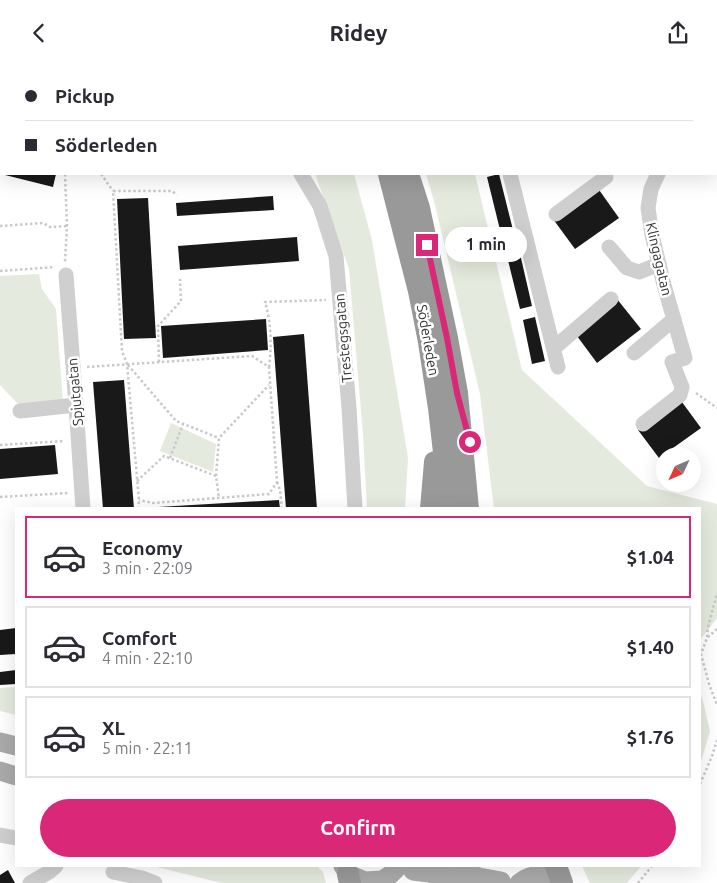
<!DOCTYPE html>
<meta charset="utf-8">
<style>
body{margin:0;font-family:Ubuntu,sans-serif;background:#f7f7f7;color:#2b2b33;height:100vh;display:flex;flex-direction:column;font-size:19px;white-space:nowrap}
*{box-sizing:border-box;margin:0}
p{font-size:16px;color:#7c7c81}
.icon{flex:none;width:28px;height:28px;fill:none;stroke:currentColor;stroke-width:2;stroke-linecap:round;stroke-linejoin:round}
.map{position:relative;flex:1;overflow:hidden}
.sheet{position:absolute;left:15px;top:442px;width:686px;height:360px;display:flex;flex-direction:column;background:#fff;border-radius:0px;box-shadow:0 5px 20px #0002}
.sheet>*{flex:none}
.banner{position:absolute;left:0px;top:0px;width:718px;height:110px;box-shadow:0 5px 20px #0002;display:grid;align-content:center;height:110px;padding:0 25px;background:#fff}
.needle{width:32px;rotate:226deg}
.controls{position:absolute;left:656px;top:382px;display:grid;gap:10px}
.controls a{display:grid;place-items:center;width:45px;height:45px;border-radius:50%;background:#fff;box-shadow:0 5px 20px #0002;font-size:25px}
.end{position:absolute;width:22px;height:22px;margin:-11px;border:6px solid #db2777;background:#fff;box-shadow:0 0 0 2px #fff}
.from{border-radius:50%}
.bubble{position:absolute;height:35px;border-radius:18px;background:#fff;box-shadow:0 5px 20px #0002;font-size:16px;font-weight:700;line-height:35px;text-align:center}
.banner b{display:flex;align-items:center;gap:18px;height:48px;font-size:19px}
.banner b+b{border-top:1px solid #e1e1e2}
.banner i{width:12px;height:12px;background:#2b2b33}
ul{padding:9px 0 0;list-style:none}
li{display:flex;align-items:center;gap:15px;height:82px;margin:0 10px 8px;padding:0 15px;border:2px solid #e1e1e2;border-radius:0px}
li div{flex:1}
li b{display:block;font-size:19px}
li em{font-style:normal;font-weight:700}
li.active{border-color:#db2777}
li>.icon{width:45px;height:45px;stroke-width:1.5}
.primary-button{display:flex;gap:10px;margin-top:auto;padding:10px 25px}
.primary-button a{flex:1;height:58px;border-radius:30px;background:#db2777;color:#fff;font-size:20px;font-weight:700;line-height:58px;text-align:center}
header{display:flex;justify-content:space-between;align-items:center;height:65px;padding:0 25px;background:#fff;font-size:22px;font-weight:700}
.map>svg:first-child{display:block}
.green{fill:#e5eade}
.building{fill:#191919}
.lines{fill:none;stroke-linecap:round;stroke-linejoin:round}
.path{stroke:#c9c9c9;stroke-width:2.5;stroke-dasharray:2.5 2.5;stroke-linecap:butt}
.minor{stroke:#cfcfcf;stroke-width:15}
.major{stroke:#aaa;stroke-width:19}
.highway{stroke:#999;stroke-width:22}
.major-bridge{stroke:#aaa;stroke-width:19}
.route{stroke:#db2777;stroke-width:6}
.labels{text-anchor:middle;stroke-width:5;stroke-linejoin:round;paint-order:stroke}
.street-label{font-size:14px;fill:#323232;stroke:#fff}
</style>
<header><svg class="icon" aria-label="back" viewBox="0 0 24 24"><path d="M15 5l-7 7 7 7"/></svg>Ridey<svg class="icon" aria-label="share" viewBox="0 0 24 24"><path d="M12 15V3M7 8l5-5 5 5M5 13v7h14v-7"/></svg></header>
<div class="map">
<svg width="717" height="818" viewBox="0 0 717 818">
<rect width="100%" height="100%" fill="#fff"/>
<!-- green -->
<g class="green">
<polygon points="315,109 354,109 372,175 408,393 405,444 367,444 363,370 349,204"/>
<polygon points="426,109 475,109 522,305 647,421 717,439 717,553 700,575 700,444 494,444 480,329 434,136"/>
<polygon points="39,209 42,224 56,244 63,338 18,339 0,320 0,211"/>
<polygon points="171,358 216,379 213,407 160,386"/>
<polygon points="16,622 16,650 0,646 0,623"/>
<polygon points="700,626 704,640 710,666 700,700"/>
<polygon points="153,801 317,801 323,807 326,818 221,818"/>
<polygon points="582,801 641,801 627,818 590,818"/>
</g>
<!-- building -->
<g class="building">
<polygon points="1,109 56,109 53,122"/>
<polygon points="499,109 514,169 502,173 487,112"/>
<polygon points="597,122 619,153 575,184 553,154"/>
<polygon points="273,131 274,145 177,151 176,138"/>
<polygon points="148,133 156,273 124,274 117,134"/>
<polygon points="297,172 299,196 180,205 178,181"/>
<polygon points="518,180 532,241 520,244 505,183"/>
<polygon points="617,234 641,264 597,298 574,267"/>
<polygon points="535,252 545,296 532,299 523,255"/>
<polygon points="266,254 268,285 163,293 161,261"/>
<polygon points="304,269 317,444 286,444 273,272"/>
<polygon points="124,315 134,444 103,444 93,317"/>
<polygon points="679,333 701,363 659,393 638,365"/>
<polygon points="55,380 58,409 0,414 0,384"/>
<polygon points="279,435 280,444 158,444 158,442"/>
<polygon points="16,563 16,589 0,590 0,565"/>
<polygon points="16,605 16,619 0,620 0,607"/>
<polygon points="8,805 15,818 0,818 0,810"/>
</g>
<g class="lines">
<!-- path -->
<g class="path">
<polyline points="62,0 62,1"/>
<polyline points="676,0 676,1"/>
<polyline points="123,1 123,0"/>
<polyline points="679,1 680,0"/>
<polyline points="0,16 1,15"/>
<polyline points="0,43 1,44"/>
<polyline points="0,66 1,67"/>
<polyline points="65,109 67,161 65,197"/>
<polyline points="101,109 113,126"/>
<polyline points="0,161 43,158 50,162 67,161"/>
<polyline points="0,206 55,202"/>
<polyline points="159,297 158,261 181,236 180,214"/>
<polyline points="128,300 176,356 219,373"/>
<polyline points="87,302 252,291 269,302 277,417 269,429 153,438 139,435"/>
<path d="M269 302C272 282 271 256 265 237L326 235"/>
<polyline points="696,328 717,343"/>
<polyline points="0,380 64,376"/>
<polyline points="170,393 183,359"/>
<polyline points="216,411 219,373 269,320"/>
<polyline points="137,416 164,391 216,411 219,433"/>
<polyline points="277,417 280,425 282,444"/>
<polyline points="0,432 68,428"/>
<polyline points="138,444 139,435 127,299 122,286 113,126 172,126 177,130"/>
<polyline points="717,564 707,573 701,589 709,619 717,640"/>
<polyline points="707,572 708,562 717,528"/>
<polyline points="700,719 712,691 717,675"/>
<polyline points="638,818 652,801"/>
</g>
<!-- minor -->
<g class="minor">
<polyline points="240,0 241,1"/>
<polyline points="637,0 639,1"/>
<polyline points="571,1 573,0"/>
<polyline points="716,4 717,3"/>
<polyline points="716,69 717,69"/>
<polyline points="301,109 320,141 336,191 349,343 355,444"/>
<polyline points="510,109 558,302"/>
<polyline points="556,149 606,112 604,109"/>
<polyline points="609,182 627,203 639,207 659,199"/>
<polyline points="66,210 76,340 83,444"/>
<polyline points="554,283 611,234"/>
<polyline points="634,288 674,254"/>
<polyline points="20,346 76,340"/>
<polyline points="643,359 680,330 682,322 672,297 685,293 664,220 652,170 648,143 651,124 658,109"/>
<polyline points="0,770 16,773"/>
<polyline points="113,807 142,813 155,818"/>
<polyline points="30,818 49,807 56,801"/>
</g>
<!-- major -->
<g class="major">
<polyline points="0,677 16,681"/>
<polyline points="0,706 16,711"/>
<polyline points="343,801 348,809 365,816 382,815 390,810 399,801"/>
<path d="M519 818C531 808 546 808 559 818"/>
</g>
<!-- highway -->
<g class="highway">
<polyline points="353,0 353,1"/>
<polyline points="372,0 372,1"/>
<polyline points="389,109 419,226 429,277 439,343 447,414 449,444"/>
<polyline points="408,109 419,143 447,273 457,328 468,444"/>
<polyline points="431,444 435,397"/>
<polyline points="556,801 562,818"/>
<polyline points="348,809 350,818"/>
</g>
<!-- major-bridge -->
<g class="major-bridge">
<polyline points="447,801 479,812 501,816"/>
<polyline points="413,806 429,808 460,818"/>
</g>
</g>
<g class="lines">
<!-- route -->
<polyline class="route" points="427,180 447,273 457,328 470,377"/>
</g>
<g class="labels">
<!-- street labels -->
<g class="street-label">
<text transform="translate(659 194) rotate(77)" y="5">Klingagatan</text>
<text transform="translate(343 273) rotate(-95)" y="5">Trestegsgatan</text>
<text transform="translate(428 275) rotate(80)" y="5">Söderleden</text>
<text transform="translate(75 327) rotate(-95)" y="5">Spjutgatan</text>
</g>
</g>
</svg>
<div class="controls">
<a><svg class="needle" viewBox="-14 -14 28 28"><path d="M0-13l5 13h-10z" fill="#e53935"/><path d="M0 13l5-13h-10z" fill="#7c7c81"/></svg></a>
</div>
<i class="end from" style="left:470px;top:377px"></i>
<i class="end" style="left:427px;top:180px"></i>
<div class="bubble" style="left:445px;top:162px;width:82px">1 min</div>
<div class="banner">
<b><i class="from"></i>Pickup</b>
<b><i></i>Söderleden</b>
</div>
<section class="sheet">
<ul>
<li class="active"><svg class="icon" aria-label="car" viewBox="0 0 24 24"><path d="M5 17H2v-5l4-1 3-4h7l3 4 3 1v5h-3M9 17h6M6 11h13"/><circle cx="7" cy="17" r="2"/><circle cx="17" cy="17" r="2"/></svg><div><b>Economy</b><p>3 min · 22:09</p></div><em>$1.04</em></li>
<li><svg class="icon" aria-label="car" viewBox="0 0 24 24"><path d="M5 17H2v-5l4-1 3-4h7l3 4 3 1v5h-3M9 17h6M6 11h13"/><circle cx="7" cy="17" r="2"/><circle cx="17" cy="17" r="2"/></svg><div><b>Comfort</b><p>4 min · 22:10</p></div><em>$1.40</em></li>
<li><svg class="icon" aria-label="car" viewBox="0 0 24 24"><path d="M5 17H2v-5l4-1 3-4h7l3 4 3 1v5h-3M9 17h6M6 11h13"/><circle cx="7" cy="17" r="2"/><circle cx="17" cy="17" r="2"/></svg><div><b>XL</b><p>5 min · 22:11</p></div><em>$1.76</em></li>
</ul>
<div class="primary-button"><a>Confirm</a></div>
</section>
</div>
